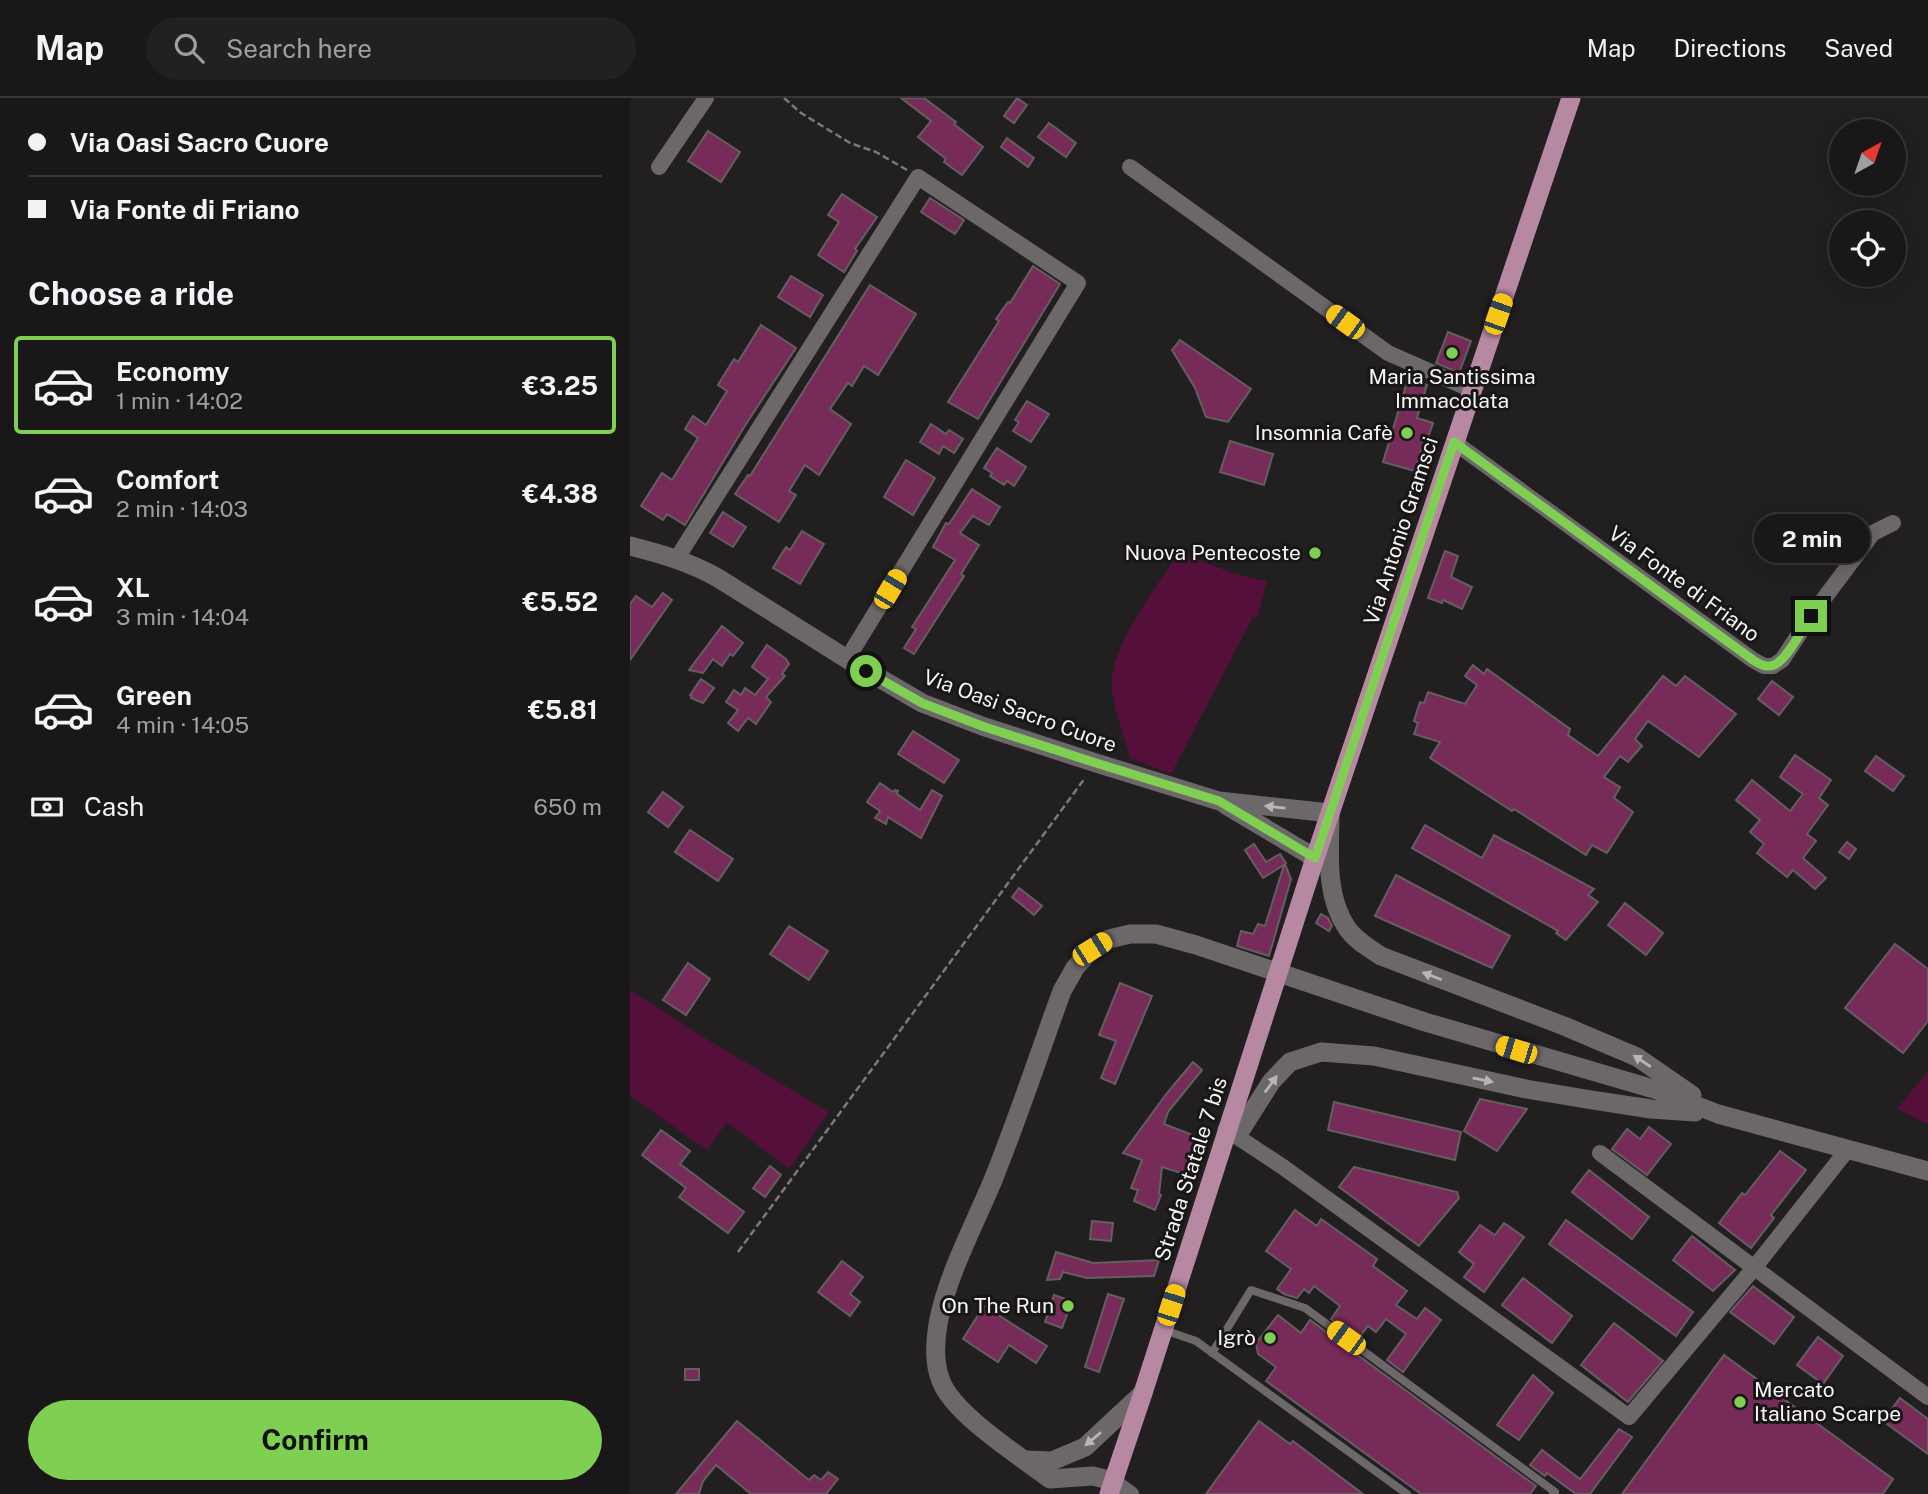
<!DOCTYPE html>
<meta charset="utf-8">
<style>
body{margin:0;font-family:"Public Sans",sans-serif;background:#232022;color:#f1f3f6;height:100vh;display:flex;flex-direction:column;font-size:26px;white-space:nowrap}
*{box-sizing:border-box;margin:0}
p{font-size:23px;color:#9f9fa2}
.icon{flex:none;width:38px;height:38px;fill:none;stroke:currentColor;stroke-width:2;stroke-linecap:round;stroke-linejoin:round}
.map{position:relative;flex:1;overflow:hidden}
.sheet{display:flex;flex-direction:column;background:#1a1719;width:630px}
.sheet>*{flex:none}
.top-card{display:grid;align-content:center;height:154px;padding:0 28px;background:#1a1719}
.needle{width:46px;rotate:40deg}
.controls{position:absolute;left:1199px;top:21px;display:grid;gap:14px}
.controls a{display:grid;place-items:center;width:77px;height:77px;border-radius:50%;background:#1a1719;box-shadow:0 4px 18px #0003,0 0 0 2px #383638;font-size:35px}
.end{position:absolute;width:32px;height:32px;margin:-16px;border:9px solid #7fd052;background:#111;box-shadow:0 0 0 4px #111}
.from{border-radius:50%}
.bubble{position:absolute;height:49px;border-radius:24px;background:#1a1719;box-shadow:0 4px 18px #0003,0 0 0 2px #383638;font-size:23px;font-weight:700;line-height:49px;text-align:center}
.car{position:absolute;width:21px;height:42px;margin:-21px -10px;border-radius:9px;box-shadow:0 0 5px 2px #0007;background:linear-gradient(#f5c518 24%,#345 0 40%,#f5c518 0 76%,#345 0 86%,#f5c518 0)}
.top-card b{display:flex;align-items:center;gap:24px;height:66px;font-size:26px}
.top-card b+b{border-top:2px solid #383638}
.top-card i{width:18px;height:18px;background:#f1f3f6}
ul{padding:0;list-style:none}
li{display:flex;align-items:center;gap:21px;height:98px;margin:0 14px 10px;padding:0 14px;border:4px solid transparent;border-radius:7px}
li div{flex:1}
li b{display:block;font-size:26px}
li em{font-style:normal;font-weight:700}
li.active{border-color:#7fd052}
li>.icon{width:63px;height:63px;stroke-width:1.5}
h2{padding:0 28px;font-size:32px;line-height:84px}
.pay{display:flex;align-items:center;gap:18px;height:77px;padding:0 28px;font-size:26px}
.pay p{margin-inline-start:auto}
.primary-button{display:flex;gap:14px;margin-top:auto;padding:14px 28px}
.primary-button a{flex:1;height:80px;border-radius:42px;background:#7fd052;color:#111;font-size:28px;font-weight:700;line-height:80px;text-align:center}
header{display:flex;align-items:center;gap:42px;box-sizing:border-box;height:98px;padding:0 35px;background:#1a1719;border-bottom:2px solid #383638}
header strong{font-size:33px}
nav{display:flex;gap:38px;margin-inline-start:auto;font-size:24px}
.search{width:490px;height:63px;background:#232022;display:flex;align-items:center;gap:18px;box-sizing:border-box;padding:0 24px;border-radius:38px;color:#9f9fa2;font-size:26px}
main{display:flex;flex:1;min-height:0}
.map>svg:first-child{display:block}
.green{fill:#540f3b}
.building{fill:#772b59;stroke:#635f61;stroke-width:2}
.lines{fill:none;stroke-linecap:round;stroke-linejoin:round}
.path{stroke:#7c797a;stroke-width:2.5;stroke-dasharray:7 3.5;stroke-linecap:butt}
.service{stroke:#6c686a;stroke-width:8}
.minor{stroke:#6c686a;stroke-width:16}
.tertiary{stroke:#6c686a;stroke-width:19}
.primary{stroke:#b688a1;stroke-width:19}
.oneway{fill:#b8b5b6}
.route{stroke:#7fd052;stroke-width:9}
.poi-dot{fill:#7fd052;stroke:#191617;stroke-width:2.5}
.labels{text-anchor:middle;stroke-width:6;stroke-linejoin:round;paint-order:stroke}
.poi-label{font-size:21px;fill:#f7f4f5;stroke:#191617;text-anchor:end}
.street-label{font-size:21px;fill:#f7f4f5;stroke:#191617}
</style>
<header>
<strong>Map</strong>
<div class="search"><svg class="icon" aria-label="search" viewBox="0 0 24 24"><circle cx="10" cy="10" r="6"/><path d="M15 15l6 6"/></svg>Search here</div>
<nav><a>Map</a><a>Directions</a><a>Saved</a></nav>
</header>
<main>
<section class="sheet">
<div class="top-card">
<b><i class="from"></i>Via Oasi Sacro Cuore</b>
<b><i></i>Via Fonte di Friano</b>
</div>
<h2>Choose a ride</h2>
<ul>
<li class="active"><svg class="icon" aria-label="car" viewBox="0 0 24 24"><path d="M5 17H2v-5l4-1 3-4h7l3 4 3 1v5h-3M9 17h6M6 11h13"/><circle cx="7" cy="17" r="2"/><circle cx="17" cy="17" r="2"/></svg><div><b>Economy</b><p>1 min · 14:02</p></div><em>€3.25</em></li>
<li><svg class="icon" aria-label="car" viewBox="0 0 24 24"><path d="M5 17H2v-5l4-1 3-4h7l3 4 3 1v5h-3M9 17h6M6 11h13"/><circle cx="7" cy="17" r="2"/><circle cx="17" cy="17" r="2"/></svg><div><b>Comfort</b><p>2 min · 14:03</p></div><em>€4.38</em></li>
<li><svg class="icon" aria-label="car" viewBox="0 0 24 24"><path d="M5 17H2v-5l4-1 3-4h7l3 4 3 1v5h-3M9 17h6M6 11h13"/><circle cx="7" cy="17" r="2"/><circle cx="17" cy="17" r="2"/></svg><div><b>XL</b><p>3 min · 14:04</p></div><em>€5.52</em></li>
<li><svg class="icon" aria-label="car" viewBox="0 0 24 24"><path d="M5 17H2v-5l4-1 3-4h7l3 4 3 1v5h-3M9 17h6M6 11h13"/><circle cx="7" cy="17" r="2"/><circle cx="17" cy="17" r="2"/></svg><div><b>Green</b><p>4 min · 14:05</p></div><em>€5.81</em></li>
</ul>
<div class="pay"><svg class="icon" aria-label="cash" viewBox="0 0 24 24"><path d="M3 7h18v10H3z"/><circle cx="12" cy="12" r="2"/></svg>Cash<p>650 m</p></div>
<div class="primary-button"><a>Confirm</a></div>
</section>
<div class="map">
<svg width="1298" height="1396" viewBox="0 0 1298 1396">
<rect width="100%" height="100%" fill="#221f21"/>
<!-- green -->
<g class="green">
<path d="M549 454 605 476 637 483 627 520 623 519 541 676 500 660C494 638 485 615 482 593 476 554 528 487 549 454Z"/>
<polygon points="0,892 78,942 199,1014 159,1071 97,1024 77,1052 0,998"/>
<polygon points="1298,973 1298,1026 1267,1011"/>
</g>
<!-- building -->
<g class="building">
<polygon points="271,0 294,0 326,24 324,26 353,49 332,77 314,64 316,61 288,39 301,23"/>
<polygon points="387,0 397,7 384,25 374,18"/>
<polygon points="419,25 446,45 436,59 408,39"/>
<polygon points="78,33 110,54 91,84 58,63"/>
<polygon points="377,40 404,60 398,69 371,49"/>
<polygon points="212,96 247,119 225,151 227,153 214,174 188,157 209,124 198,117"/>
<polygon points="300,100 334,122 325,136 291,114"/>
<polygon points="403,168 430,186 348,321 318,304 369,223 366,221 378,204 380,205"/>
<polygon points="161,178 193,197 180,219 148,199"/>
<polygon points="240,187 286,216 248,277 234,268 222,288 218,285 200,311 221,326 189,377 175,367 159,393 166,397 149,424 105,396 118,377 120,378"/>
<polygon points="131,227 166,250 116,326 55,427 37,416 33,422 11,408 32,375 42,382 68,340 55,331 63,318 76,327 97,293 88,287 104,261 108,264"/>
<polygon points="818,234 841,243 829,275 806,265"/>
<polygon points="550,242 621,291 598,324 576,319 565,290 542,252"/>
<polygon points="778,281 797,287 787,320 803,325 796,346 793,345 785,373 753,364"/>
<polygon points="397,303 419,316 401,344 383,333 389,324 385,322"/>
<polygon points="301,326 316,336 319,332 333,341 324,355 313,348 309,356 290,344"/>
<polygon points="600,343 643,356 634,387 590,374"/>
<polygon points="367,350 396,369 384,388 377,383 374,387 360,378 362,375 354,370"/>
<polygon points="276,362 305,380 283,417 254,399"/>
<polygon points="342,391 370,409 359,427 343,418 330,435 349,447 331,476 334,478 284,556 274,550 286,531 282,529 325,462 303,449 316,425 319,426"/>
<polygon points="93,414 116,429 103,449 80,435"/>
<polygon points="172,433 194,446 170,486 143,470 156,449 160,452"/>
<polygon points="815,453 828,458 821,479 842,489 832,511 813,502 812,505 798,500"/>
<polygon points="33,495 42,502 0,562 0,506 6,498 22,509"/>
<polygon points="92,528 113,545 103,558 100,556 92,568 83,561 73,575 59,572"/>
<polygon points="137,547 156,561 159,566 152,576 155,578 136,599 141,604 126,626 118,620 108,633 98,625 108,612 96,604 104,592 111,597 115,590 125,597 138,581 122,569"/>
<polygon points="843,567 854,576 857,571 940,631 938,637 968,658 1033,578 1046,588 1055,578 1106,616 1069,659 1018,623 1005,641 1012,648 998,664 990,658 974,679 990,689 984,700 1003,714 977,755 962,747 956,757 884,711 882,713 800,660 810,644 784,636 788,625 784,623 790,604 794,605 798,594 835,606 847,587 835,578"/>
<polygon points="71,581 84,590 73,605 61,600 62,598 60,597"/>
<polygon points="1142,583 1163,599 1149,617 1128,601"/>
<polygon points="283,633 329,662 314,685 268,656"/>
<polygon points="1165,657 1201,682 1189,700 1198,707 1177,736 1186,743 1173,760 1196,780 1185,791 1163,772 1157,779 1127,755 1134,746 1120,734 1130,722 1106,702 1122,682 1160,713 1173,696 1150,679"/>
<polygon points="1246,658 1274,678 1263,693 1235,673"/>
<polygon points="250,685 263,694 265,692 268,693 267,696 290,712 302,692 312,698 291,740 258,719 256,726 245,720 250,713 237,704"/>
<polygon points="33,694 53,709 38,729 18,714"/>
<polygon points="795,727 852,760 864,737 964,791 958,797 968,804 936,842 926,835 928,833 782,750"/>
<polygon points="60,732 103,761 88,783 45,754"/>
<polygon points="1217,744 1226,751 1219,761 1209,754"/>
<polygon points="624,746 636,764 650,756 656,765 655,766 661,781 639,858 607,848 611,833 623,836 628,826 635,828 654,767 633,780 615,752"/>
<polygon points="766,777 880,838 862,870 745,818"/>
<polygon points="389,790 412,808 404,817 382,799"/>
<polygon points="995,805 1033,835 1016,857 978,827"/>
<polygon points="691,816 698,820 702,828 699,833 686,825"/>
<polygon points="159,828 198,853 179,882 140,856"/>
<polygon points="1265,846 1298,871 1298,923 1273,955 1215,910"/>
<polygon points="58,865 80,881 56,917 33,902"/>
<polygon points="490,885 522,898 485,986 471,980 486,943 469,937"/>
<polygon points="563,964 572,972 538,1014 534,1026 578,1043 567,1080 532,1069 529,1096 531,1097 525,1112 504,1103 508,1092 501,1090 512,1062 493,1055 537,995"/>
<polygon points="850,1001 897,1011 867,1053 834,1033"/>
<polygon points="704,1004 831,1034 825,1062 698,1032"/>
<polygon points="1019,1029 1041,1046 1017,1077 982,1051 997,1031 1010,1041"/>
<polygon points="31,1032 60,1053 50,1066 114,1114 98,1135 49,1099 56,1090 12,1057"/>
<polygon points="1150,1053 1176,1072 1141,1117 1144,1120 1121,1150 1089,1125 1112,1095 1115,1097"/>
<polygon points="140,1068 151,1077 135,1099 123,1090"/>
<polygon points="724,1069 827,1094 829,1100 789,1148 709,1089"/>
<polygon points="959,1072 1019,1119 1002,1141 942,1094"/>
<polygon points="665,1112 687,1128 691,1121 747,1161 743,1168 777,1193 766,1207 787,1221 795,1210 811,1222 773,1274 757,1262 776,1236 756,1221 746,1234 738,1228 728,1241 701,1221 710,1208 684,1188 679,1195 674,1191 667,1200 654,1196 647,1191 661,1171 636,1153"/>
<polygon points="936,1122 1063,1214 1046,1238 919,1146"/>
<polygon points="462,1123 483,1125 481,1143 460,1141"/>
<polygon points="874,1125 894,1139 854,1194 834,1179 844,1166 829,1154 850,1127 865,1137"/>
<polygon points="1062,1138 1105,1172 1083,1193 1043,1162"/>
<polygon points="426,1154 463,1165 529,1162 524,1178 457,1180 433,1174 430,1181 417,1182"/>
<polygon points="212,1163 233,1179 220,1196 230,1204 220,1218 188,1194"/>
<polygon points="893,1180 942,1218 922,1245 872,1207"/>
<polygon points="1123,1188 1164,1219 1144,1246 1100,1214"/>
<polygon points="478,1196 494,1201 469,1274 455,1269"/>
<polygon points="424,1197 442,1203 432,1230 415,1224"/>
<polygon points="354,1208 417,1248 406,1265 379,1247 368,1264 333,1241"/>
<polygon points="648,1217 671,1235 680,1222 906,1388 900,1396 791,1396 636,1283 646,1269 628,1256 626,1245"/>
<polygon points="984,1225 1033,1263 998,1304 951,1267"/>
<polygon points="1188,1239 1213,1258 1193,1286 1167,1267"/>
<polygon points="1094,1257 1263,1381 1253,1396 992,1396"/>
<rect x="55" y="1271" width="14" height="11"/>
<polygon points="903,1277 923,1295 889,1342 867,1327"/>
<polygon points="1270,1300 1298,1321 1298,1356 1253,1323"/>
<polygon points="107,1323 179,1382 184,1377 191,1382 198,1374 208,1381 196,1396 121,1396 86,1367 73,1383 69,1396 46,1396"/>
<polygon points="629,1323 660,1346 663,1343 733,1396 576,1396"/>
<polygon points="989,1331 1002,1339 960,1396 946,1396 917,1375 915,1378 900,1367 912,1352 950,1381"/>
</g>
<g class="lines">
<!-- path -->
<g class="path">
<polyline points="154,0 171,15 220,45 246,54 277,72"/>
<polyline points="108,1154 455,680"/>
</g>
<!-- service -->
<g class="service">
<polyline points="534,1232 566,1243 777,1396"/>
<polyline points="582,1255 621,1192 675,1210 925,1394 923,1396"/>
</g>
<!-- minor -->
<g class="minor">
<polyline points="29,69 76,0"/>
<polyline points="500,69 758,255 842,292"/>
<polyline points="824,344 1123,562 1134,568 1143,568 1152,562 1181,518 1243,435 1263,425"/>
<polyline points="47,460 288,79 448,185 217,561"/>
<polyline points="597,1032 653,1069 999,1319 1124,1170 1218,1051"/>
<polyline points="970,1055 1298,1299"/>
<polyline points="483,1383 501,1396"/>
</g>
<!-- tertiary -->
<g class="tertiary">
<path d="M0 448C31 456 60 464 88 480L217 561 292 605 352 628 466 665 589 703 700 715C700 753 694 796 717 830 725 842 739 850 751 858L934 928 1007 959 1062 997"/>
<polyline points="596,707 685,760"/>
<polyline points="597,1032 612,1030 641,984 660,964 691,954 744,958 896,991 962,1002 1021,1011 1065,1014"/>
<polyline points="396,1362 422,1363 455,1349 513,1295"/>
<path d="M483 1383 463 1378 420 1381C391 1359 323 1316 311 1283 304 1266 305 1244 308 1226 317 1177 344 1128 363 1082 388 1020 409 956 432 893L445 870 462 851 479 841 500 836H526L566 847 795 924 1027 992 1088 1016 1298 1073"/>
</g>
<!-- primary -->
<polyline class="primary" points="479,1396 513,1295 685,760 941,0"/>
</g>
<!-- one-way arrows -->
<defs><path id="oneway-solid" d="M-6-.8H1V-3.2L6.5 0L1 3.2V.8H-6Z" transform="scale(1.75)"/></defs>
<g class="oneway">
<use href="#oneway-solid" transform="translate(645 709) rotate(-174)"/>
<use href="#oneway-solid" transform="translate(802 878) rotate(-159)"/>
<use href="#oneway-solid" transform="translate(1012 963) rotate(-147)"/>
<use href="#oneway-solid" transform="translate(853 982) rotate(12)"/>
<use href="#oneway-solid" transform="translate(641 986) rotate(-54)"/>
<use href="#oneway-solid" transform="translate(463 1341) rotate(140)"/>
</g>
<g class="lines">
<!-- route -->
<path class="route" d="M236 573 292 605 352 628 466 665 589 703 685 760 824 344 1123 562C1130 566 1136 570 1144 567 1157 562 1173 530 1181 518"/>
</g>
<!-- markers -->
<g class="poi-dot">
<circle cx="822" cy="255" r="7"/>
<circle cx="777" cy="335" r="7"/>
<circle cx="685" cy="455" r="7"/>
<circle cx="438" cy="1208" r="7"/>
<circle cx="640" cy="1240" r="7"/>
<circle cx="1110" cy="1304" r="7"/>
</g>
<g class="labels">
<!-- poi labels -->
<g class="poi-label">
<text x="822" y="286" text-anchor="middle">Maria Santissima<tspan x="822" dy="24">Immacolata</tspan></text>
<text x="763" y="342">Insomnia Cafè</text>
<text x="671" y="462">Nuova Pentecoste</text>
<text x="424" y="1215">On The Run</text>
<text x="626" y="1247">Igrò</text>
<text x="1124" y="1299" text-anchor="start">Mercato<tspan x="1124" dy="24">Italiano Scarpe</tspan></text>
</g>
<!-- street labels -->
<g class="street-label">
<text transform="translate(771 433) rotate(-72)" y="7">Via Antonio Gramsci</text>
<text transform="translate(1054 486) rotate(36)" y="7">Via Fonte di Friano</text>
<text transform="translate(390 613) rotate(20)" y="7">Via Oasi Sacro Cuore</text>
<text transform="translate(561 1071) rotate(-72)" y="7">Strada Statale 7 bis</text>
</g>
</g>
</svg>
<div class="controls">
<a><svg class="needle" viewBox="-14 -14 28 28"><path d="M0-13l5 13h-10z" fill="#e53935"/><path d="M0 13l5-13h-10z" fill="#9f9fa2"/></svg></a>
<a><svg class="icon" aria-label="locate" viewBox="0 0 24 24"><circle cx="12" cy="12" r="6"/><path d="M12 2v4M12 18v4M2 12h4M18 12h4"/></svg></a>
</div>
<i class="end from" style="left:236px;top:573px"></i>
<i class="end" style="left:1181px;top:518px"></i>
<div class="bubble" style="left:1124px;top:416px;width:116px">2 min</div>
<i class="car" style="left:868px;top:216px;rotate:19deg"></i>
<i class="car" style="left:715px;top:224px;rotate:306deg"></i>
<i class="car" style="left:260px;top:491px;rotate:31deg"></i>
<i class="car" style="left:462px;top:851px;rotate:58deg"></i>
<i class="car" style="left:886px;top:952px;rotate:287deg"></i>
<i class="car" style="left:541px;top:1207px;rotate:18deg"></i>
<i class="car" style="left:716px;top:1240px;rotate:306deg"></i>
</div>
</main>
